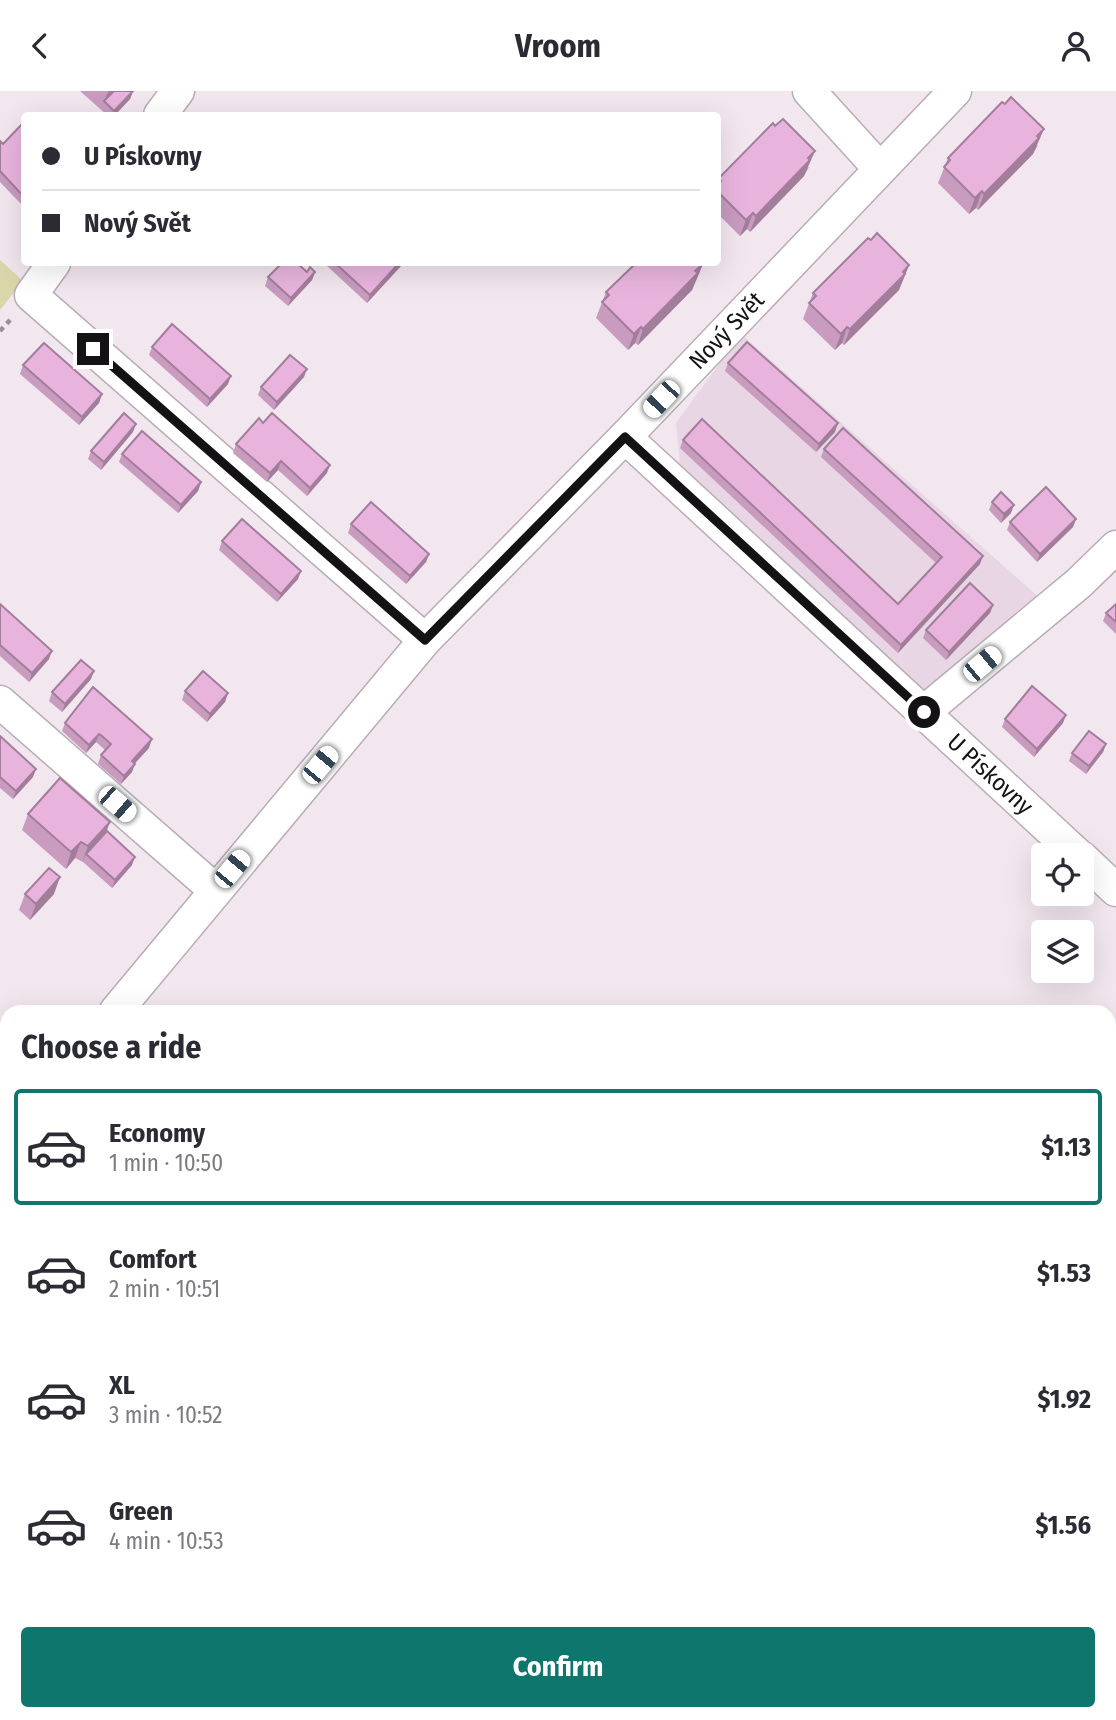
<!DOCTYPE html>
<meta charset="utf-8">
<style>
body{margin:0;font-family:"Fira Sans Condensed",sans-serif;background:#f7f7f7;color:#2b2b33;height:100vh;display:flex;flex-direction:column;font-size:26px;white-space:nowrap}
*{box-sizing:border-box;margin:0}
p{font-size:23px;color:#7c7c81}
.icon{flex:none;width:38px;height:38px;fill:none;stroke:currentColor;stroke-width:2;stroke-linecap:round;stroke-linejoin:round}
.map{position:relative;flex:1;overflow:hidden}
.details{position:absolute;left:0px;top:914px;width:1116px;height:716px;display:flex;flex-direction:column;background:#fff;border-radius:21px 21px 0 0;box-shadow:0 7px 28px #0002}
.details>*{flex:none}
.banner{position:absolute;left:21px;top:21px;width:700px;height:154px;border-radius:7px;box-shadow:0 7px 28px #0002;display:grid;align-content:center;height:154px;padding:0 21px;background:#fff}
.controls{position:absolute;left:1031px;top:752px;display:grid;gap:14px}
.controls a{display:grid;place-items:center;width:63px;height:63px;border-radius:7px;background:#fff;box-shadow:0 7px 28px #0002;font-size:35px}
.end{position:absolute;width:32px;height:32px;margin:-16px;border:9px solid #151215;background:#fff;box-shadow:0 0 0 4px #fff}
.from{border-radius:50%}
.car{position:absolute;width:21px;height:42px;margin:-21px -10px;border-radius:9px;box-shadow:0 0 5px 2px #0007;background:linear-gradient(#fff 24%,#345 0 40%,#fff 0 76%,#345 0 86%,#fff 0)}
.banner b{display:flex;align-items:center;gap:24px;height:66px;font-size:26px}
.banner b+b{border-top:2px solid #e1e1e2}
.banner i{width:18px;height:18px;background:#2b2b33}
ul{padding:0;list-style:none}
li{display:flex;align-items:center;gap:21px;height:116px;margin:0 14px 10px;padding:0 7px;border:4px solid transparent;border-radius:7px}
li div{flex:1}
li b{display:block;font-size:26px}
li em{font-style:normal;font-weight:700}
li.selected{border-color:#0f766e}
li>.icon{width:63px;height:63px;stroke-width:1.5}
h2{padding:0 21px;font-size:32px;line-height:84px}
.button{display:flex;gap:14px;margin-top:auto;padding:14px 21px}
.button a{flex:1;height:80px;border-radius:7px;background:#0f766e;color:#fff;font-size:28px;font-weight:700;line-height:80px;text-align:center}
header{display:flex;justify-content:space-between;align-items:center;height:91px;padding:0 21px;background:#fff;font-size:32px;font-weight:700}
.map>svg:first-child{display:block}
.built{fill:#e8d6e4}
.green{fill:#dbd6aa}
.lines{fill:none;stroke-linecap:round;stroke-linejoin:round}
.street-casing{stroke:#b8adb6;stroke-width:35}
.path{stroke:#999197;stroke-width:4.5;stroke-dasharray:5 5;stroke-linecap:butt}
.street{stroke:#fff;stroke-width:32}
.wall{fill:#c89bbf}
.shaded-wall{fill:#a27e9b}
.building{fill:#e8b4de;stroke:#a27e9b;stroke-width:2}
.route{stroke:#151215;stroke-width:9}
.labels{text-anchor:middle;stroke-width:6;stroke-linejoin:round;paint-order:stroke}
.street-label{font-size:24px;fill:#151215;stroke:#fff}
</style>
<header><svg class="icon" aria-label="back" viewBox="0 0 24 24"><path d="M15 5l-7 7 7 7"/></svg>Vroom<svg class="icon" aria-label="person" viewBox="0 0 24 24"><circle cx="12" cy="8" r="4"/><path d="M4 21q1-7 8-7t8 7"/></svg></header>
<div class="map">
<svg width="1116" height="1629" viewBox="0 0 1116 1629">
<rect width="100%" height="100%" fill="#f2e6ef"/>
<!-- built -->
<polygon class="built" points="741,243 1041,508 926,611 681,385 676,332"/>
<!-- green -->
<polygon class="green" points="0,169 23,190 0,219"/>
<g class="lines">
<defs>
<g id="street">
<polyline points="809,0 880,78"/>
<polyline points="160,24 178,0"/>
<polyline points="54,172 31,204 425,549"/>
<path id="s1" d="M625 346 1079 765"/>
<polyline points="0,611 215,799"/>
<polyline points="924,621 1079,492 1116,456"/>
<polyline points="1082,767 1116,799"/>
<path id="s2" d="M116 920 425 549 625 346 955 0"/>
<polyline points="0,1027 7,1033"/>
<polyline points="0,1061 7,1053"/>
</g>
</defs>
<!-- street casing -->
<use href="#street" class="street-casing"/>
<!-- path -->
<polyline class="path" points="0,240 11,228"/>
<!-- street -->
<use href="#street" class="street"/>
</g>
<!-- wall -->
<g class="wall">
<polygon points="80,0 133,0 130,8 115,24 107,24"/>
<polygon points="24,31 24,113 23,115 0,91 0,50 3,53"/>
<polygon points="1038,54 1033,63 978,119 976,117 969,123 938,92 948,67"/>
<polygon points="809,76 804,85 750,141 747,138 740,145 718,123 718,88"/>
<polygon points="871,149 909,174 899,199 844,254 842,252 835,259 803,228 813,202"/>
<polygon points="326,172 402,172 401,175 367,212 326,174"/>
<polygon points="703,173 692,199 638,254 635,252 628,259 596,227 606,201"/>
<polygon points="307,181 315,181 312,189 288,215 265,195 268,186"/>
<polygon points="152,256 228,293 207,316 149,264"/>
<polygon points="728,272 835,341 816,361 725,280"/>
<polygon points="23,274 102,303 99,312 79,334 20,283"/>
<polygon points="304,286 274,319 258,304 261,296"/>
<polygon points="263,332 327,382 307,405 278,379 267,391 233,362 236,353"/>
<polygon points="133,341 101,379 88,368 91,360"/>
<polygon points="683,349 898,513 936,472 821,366 824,358 980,473 898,562 680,357"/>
<polygon points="122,363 201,391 198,400 178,422 119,371"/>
<polygon points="992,411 1011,422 1001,432 989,419"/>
<polygon points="1076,428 1073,436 1037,471 1007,439 1010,431"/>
<polygon points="351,433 429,463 426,471 406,493 348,442"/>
<polygon points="222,450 298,488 277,511 219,459"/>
<polygon points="0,513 49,568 29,591 0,565"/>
<polygon points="1116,513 1116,543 1103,530 1106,522"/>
<polygon points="993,514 990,522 946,569 923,547 926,539"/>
<polygon points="91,588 62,621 49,610 52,601"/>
<polygon points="185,600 228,602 225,611 207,631 182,609"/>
<polygon points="1005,628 1063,632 1034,666 1002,636"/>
<polygon points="65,632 149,657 134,672 132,681 121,693 98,673 101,664 105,659 96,651 86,662 62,640"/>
<polygon points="0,645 33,686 13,708 0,697"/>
<polygon points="1106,653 1103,661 1086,683 1069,670 1072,662"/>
<polygon points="28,723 107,741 132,774 112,797 83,771 75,767 66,778 22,739"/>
<polygon points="25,803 54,803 30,829 19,819"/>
<polygon points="7,1103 7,1159 0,1153 0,1112"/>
</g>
<!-- shaded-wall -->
<g class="shaded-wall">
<polygon points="109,0 118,0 104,10 107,3"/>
<polygon points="133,0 130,8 115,24 113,24 114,20"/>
<polygon points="1044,38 1033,63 978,119 984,103"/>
<polygon points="815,60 804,85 750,141 756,125"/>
<polygon points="982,100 976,117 969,123 975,107"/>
<polygon points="753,122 747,138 740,145 746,129"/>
<polygon points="399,172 402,172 401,175 367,212 370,204"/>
<polygon points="703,173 692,199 638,254 643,238"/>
<polygon points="909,174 899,199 844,254 850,238"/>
<polygon points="315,181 312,189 288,215 291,207"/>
<polygon points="641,236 635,252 628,259 634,243"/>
<polygon points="847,236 842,252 835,259 841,243"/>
<polygon points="307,278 304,286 274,319 277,311"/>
<polygon points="231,285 228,293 207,316 210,308"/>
<polygon points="102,303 99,312 79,334 82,326"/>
<polygon points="838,332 835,341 816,361 819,353"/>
<polygon points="136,333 133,341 101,379 104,371"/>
<polygon points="281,370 278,379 267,391 270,382"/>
<polygon points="330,374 327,382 307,405 310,397"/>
<polygon points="201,391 198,400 178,422 181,414"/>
<polygon points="1014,414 1011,422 1001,432 1004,423"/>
<polygon points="1076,428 1073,436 1037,471 1040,463"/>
<polygon points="429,463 426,471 406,493 410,485"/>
<polygon points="983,465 980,473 898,562 901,554"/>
<polygon points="301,480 298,488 277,511 281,503"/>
<polygon points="993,514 990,522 946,569 949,561"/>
<polygon points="52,560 49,568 29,591 32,582"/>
<polygon points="94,580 91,588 62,621 65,613"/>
<polygon points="228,602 225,611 207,631 210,623"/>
<polygon points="1066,624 1063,632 1034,666 1037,658"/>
<polygon points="99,643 96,651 86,662 89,654"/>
<polygon points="152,648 149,657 129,679 132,670"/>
<polygon points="1106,653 1103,661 1086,683 1089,675"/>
<polygon points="135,673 132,681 121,693 124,685"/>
<polygon points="36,678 33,686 13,708 16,700"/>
<polygon points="110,731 104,747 86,763 82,772 88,755"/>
<polygon points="81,751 75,767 66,778 71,761"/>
<polygon points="135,766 132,774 112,797 115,789"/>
<polygon points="60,786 54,803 30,829 36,813"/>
</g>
<!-- building -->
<g class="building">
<polygon points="114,0 133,0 114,20 104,10"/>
<polygon points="1011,6 1044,38 1037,45 1039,47 984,103 982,100 975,107 944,76 950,69 948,67 1002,11 1005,13"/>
<polygon points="783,28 815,60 808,67 810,69 756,125 753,122 746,129 718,101 718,94 721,90 718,88 773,32 775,35"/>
<polygon points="24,31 24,106 0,80 0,50 3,53"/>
<polygon points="877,142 909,174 903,181 905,183 850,238 847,236 841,243 809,212 816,205 813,202 868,147 871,149"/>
<polygon points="282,172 297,172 307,181 310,176 315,181 291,207 268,186"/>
<polygon points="335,172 399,172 370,204"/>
<polygon points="636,172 701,172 703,173 695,180 698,182 643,238 641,236 634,243 602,211 609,204 606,201"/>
<polygon points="172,233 231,285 210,308 152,256"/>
<polygon points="747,251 838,332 819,353 728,272"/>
<polygon points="44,252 102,303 82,326 23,274"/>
<polygon points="290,264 307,278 277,311 261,296"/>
<polygon points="124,322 136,333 104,371 91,360"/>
<polygon points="272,322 330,374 310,397 281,370 270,382 236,353 259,327 263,332"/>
<polygon points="702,328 898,513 942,466 824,358 843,337 983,465 901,554 683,349"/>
<polygon points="142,340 201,391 181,414 122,363"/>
<polygon points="1046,396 1076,428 1040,463 1010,431"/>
<polygon points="1001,401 1014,414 1004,423 992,411"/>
<polygon points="371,411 429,463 410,485 351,433"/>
<polygon points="242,428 301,480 281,503 222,450"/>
<polygon points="970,492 993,514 949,561 926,539"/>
<polygon points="0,513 52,560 32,582 0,554"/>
<polygon points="1116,513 1116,531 1106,522"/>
<polygon points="81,569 94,580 65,613 52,601"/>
<polygon points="203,580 228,602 210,623 185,600"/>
<polygon points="1032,595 1066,624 1037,658 1005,628"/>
<polygon points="93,596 152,648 132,670 135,673 124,685 101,664 111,653 102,645 99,643 89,654 65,632"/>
<polygon points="1089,640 1106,653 1089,675 1072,662"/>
<polygon points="0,645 36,678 16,700 0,686"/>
<polygon points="60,687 110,731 88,755 81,751 71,761 28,723"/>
<polygon points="107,740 135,766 115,789 86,763"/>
<polygon points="49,777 60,786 36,813 25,803"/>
<polygon points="7,1103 7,1148 0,1142 0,1112"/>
</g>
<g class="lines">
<!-- route -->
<polyline class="route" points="93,258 425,549 625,346 924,621"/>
</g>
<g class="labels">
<!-- street labels -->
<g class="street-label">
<text dy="8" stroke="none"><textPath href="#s2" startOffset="915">Nový Svět</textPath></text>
<text dy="8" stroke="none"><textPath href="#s1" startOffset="497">U Pískovny</textPath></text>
</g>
</g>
</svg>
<div class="controls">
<a><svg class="icon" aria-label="locate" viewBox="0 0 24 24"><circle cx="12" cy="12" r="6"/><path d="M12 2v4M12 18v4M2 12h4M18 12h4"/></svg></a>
<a><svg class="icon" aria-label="layers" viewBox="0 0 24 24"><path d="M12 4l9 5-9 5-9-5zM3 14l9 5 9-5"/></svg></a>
</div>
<i class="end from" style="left:924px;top:621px"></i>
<i class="end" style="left:93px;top:258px"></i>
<i class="car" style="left:661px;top:308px;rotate:223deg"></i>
<i class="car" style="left:982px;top:573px;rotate:50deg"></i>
<i class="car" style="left:320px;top:674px;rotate:40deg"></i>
<i class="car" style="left:117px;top:713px;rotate:131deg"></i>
<i class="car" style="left:232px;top:778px;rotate:40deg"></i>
<div class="banner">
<b><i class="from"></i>U Pískovny</b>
<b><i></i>Nový Svět</b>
</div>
<section class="details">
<h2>Choose a ride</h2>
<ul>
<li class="selected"><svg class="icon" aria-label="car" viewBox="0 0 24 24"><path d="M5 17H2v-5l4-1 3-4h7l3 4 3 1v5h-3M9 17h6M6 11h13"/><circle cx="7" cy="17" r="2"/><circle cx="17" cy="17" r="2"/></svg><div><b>Economy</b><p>1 min · 10:50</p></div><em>$1.13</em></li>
<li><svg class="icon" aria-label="car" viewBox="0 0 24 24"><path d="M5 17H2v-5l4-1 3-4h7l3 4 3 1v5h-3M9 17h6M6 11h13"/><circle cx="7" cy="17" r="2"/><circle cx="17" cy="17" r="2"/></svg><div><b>Comfort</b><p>2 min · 10:51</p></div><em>$1.53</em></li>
<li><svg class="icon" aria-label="car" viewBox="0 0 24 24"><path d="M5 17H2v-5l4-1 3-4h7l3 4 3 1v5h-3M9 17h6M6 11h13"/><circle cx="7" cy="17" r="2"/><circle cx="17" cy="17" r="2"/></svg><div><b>XL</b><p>3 min · 10:52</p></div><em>$1.92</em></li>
<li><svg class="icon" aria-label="car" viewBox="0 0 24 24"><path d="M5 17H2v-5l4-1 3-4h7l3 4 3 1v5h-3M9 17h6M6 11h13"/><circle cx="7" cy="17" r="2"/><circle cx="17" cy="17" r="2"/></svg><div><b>Green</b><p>4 min · 10:53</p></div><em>$1.56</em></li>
</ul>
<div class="button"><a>Confirm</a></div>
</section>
</div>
